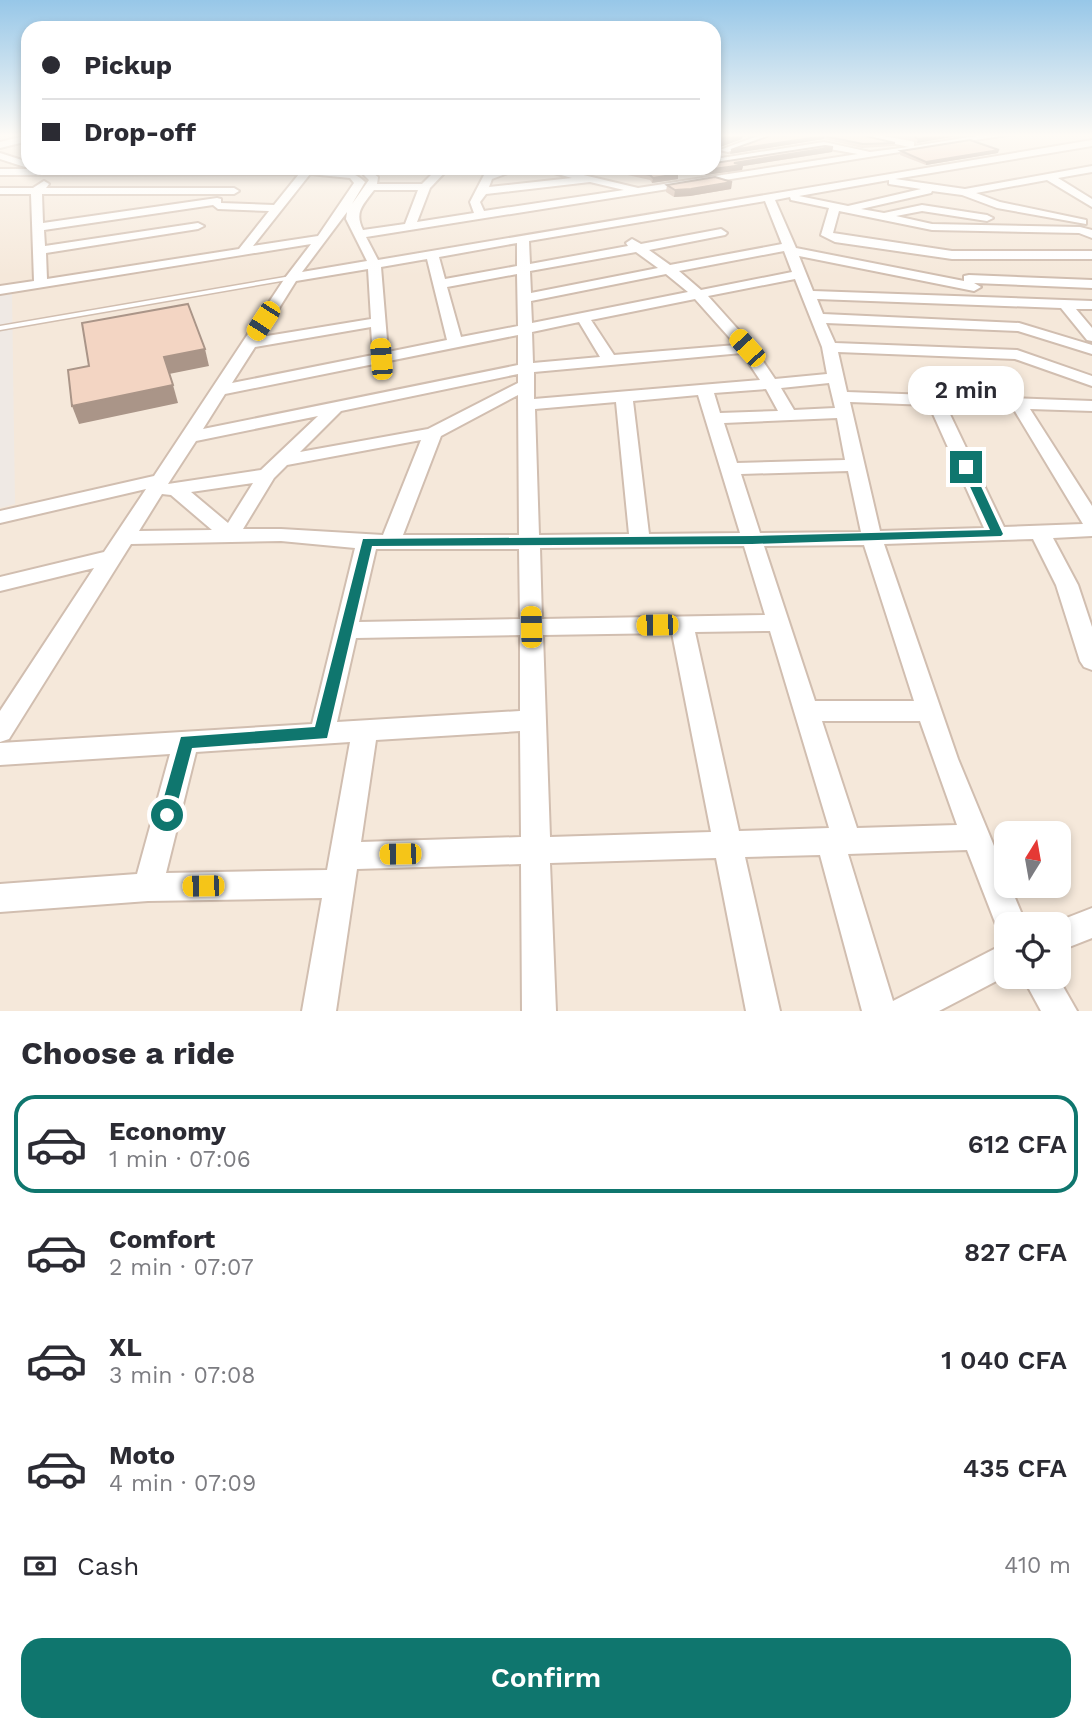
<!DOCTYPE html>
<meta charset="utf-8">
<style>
body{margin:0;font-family:"Work Sans",sans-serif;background:#f7f7f7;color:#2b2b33;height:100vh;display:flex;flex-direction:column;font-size:26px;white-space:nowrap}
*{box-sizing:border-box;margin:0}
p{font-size:23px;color:#7c7c81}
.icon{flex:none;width:38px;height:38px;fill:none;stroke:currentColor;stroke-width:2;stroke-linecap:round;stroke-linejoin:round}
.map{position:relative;height:1011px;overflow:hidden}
.sheet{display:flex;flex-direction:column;background:#fff;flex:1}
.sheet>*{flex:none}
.hud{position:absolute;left:21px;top:21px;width:700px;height:154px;border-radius:21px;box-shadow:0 4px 10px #0003;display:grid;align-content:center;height:154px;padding:0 21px;background:#fff}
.needle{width:46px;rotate:11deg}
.buttons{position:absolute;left:994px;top:821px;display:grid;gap:14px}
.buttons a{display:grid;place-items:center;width:77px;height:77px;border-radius:14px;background:#fff;box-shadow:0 4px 10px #0003;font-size:35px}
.end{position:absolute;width:32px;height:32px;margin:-16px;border:9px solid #0f766e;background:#fff;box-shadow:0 0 0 4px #fff}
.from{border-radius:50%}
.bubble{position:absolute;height:49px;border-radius:21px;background:#fff;box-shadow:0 4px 10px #0003;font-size:23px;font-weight:600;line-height:49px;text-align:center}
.car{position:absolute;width:21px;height:42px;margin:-21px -10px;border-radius:9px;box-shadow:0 0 5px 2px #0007;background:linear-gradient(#f5c518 24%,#345 0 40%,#f5c518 0 76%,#345 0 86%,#f5c518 0)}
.hud b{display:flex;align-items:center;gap:24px;height:66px;font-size:26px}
.hud b+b{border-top:2px solid #e1e1e2}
.hud i{width:18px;height:18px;background:#2b2b33}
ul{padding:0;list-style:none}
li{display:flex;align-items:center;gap:21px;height:98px;margin:0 14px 10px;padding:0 7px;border:4px solid transparent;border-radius:21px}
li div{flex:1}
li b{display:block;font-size:26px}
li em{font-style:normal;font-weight:600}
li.on{border-color:#0f766e}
li>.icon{width:63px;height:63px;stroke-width:1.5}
h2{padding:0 21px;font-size:32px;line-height:84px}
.pay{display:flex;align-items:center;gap:18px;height:77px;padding:0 21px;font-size:26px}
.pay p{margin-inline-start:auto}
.primary-button{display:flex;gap:14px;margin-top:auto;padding:14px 21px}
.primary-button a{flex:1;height:80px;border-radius:21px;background:#0f766e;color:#fff;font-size:28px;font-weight:600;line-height:80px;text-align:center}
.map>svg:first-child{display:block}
.residential{fill:#f5e8da;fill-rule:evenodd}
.industrial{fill:#efe9e4}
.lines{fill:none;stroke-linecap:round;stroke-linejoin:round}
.lane-casing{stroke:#d1beb0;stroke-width:3}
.street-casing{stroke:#d1beb0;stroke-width:4}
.lane{fill:#fff;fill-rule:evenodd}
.street{fill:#fff;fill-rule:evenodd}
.wall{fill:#d1b7a8}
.shaded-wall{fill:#aa9588}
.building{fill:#f3d5c3;stroke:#aa9588;stroke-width:2}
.route{fill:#0f766e}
</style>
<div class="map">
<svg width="1092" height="1011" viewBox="0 0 1092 1011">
<rect width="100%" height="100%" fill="#fdf6ec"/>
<!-- residential -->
<path class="residential" d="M0 134H28V168H714V134H1092V1011H0ZM1006 833H1059V886H1006ZM1006 924H1059V976H1006Z"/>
<!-- industrial -->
<polygon class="industrial" points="12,293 15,504 0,508 0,295"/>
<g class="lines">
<defs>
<polygon id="lane" points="291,276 293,277 293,279 0,330 0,326"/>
<g id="street">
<polygon points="763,134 778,134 728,152 720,150"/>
<path d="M850 134H872L911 141 914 142V146L988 134H1013L366 237 378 260 1092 140V146L895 179 965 189 1092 166V172L1058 178 1092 199V207L1047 180 976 193 1000 202 1086 220V224L997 208 962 195 932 191 931 193 861 209 884 213 922 205 987 215 993 218 987 221 922 211 896 216 932 224 1080 227 1092 230V238L1079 233 932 230 839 211 833 233 952 251H1092V259H952L835 242 821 235 829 208 791 200 790 197 775 200 796 248 964 281V276L969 275 1092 280V288L974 283 981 287 974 291 799 256 813 291 1092 301V309H1076L1092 328V341L1087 340 1061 308 817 299 823 314 1019 323 1092 345V354L1018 331 826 323 835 343 1017 350 1092 376V386L1015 359 838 352 847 392 1092 401V411L1030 409 1092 506V536L1053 538 1078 585 1092 627V670L1084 667 1080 661 1056 585 1033 539 884 544 958 759 1006 875V886H1010L1026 924H1006V937L1000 935 967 850 848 854 893 1001 1006 943V976L939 1011H862L820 855 745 857 780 1011H746L716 858 550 863 556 1011H522L521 864 357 869 336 1011H302L322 898 148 901 0 912V884L137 874 170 754 0 765V743L312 724 355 548 281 541 131 544 9 739 0 742V711L94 568 0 591V577L104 552 146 489 0 523V511L154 476 285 278 311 244 0 294V286L34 281 31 194H0V188H33L44 181 49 184 46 188H234L239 191 234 194H42L43 223 217 198 221 199V203L274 205 299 174 0 175V169L325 168C340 171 354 171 365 182L352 204 369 180 364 175 365 173H373L378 177 377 184H422L438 168H449L430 188 417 222 474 213 470 202 484 175 506 168H521L492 179 489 187 572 178 536 168H554L638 188 858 154 824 148 714 165 715 159 824 142 870 152 909 147ZM310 174 350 178 354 183 318 236 253 246ZM889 180V184L921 189 848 206 799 196ZM590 182 624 190 484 211 480 202 486 194ZM374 190H418L405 224 363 230C354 212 363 205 374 190ZM765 201 782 244 670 265 649 250 725 235 727 233 721 229 641 244 632 239 626 243 628 246 530 264 529 241ZM213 205 218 209 269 211 239 249 47 279 46 253 198 229 204 226 198 223 45 246 44 230ZM347 212 346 219 367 261 302 272ZM517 243V266L445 279 439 257ZM784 251 792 272 701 290 679 271ZM636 252 658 268 531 293 530 271ZM427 259 447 340 388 352 381 267ZM368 269 371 319 261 337 296 281ZM517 274 518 326 461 337 447 287ZM666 274 688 292 532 323 531 301ZM795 279 822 347 827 374 775 379 752 345 708 296ZM695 299 736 345 614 355 591 320ZM579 322 600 357 533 363 532 332ZM371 327 373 355 232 383 255 347ZM518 335V365L203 429 225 394ZM742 353 760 380 534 399V372ZM518 374V383L428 429 300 452 341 411ZM829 383 835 408 794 410 781 388ZM766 389 778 411 720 413 714 393ZM518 395 519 535H403L441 436ZM698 395 740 533 649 534 633 401ZM616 402 629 534 539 535 535 409ZM850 402 929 405 984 528 880 531ZM946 406 1013 408 1083 524 1004 527ZM318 416 261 470 168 484 196 441ZM837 418 845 460 737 463 724 423ZM421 440 383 535 281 529H243L274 478 287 465ZM848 471 861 532 760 533 741 474ZM253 483 228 523 191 492ZM162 494 171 495 212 530 139 531ZM864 545 914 701H815L764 546ZM744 546 765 615 542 619 540 548ZM376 549H519L520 619 359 622ZM770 631 829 828 739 831 695 632ZM672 633 711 832 550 837 543 635ZM520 635V711L337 722 356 638ZM822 721H920L957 825 857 828ZM520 731 521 837 361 842 376 740ZM350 742 327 870 166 873 196 752Z"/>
<polygon points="28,135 28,141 0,148 0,142"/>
<polygon points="0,153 28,162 28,168 0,159"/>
<polygon points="1092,908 1092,938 1059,951 1059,924 1051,924"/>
<polygon points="1022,976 1057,976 1077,1011 1041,1011"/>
</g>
</defs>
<!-- lane casing -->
<use href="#lane" class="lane-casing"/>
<!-- street casing -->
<use href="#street" class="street-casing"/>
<!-- lane -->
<use href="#lane" class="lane"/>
<!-- street -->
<use href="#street" class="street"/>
</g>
<!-- wall -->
<g class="wall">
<polygon points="714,134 743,134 742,139 720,147"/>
<polygon points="857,134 895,143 894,146 862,148 824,139 730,154 785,136"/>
<polygon points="889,134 969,134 917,143 912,139"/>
<polygon points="833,147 832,152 743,166 742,170 705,175 675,168 714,168 715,163"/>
<polygon points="901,151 998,153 926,165 900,155"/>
<polygon points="596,168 654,168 678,174 678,179 652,183 650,180"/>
<polygon points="732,182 731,189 690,196 674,197 666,192 667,185"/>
</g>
<!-- shaded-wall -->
<g class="shaded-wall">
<polygon points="722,134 743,134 742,139 720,147"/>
<polygon points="947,134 969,134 917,143 918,139"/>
<polygon points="824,136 824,139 730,154 731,150"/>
<polygon points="833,147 832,152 743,166 742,170 705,175 706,170 734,163"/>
<polygon points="999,150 998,153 926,165 926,162"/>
<polygon points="678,174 678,179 652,183 653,178"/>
<polygon points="732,182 731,189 690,196 674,197 675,190"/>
<polygon points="205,349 209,366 169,374 164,357"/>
<polygon points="173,385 178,403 79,424 72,406"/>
</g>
<!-- building -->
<g class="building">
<polygon points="775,134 785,136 789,134 857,134 895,143 863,144 824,136 731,150"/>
<polygon points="911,134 947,134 918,139"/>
<polygon points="970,140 999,150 926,162 901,151"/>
<polygon points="825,146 833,147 734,163 743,165 706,170 695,168 714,168 714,160 715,163"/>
<polygon points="619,168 654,168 678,174 653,178 650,175"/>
<polygon points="715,177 732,182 691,189 675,190 667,185"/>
<polygon points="188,304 205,349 164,357 173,385 72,406 68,370 89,366 82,323"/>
</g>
<!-- sky -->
<linearGradient id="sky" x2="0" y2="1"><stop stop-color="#97c7e8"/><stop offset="0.49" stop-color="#fefbf6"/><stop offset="1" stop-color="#fefbf6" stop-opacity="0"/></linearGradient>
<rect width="1092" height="276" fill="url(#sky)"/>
<!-- route -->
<polygon class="route" points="966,464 972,467 1003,534 1001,536 752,544 372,546 327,738 192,748 173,820 167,822 161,820 159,815 181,737 315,727 363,539 752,536 990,530 961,467"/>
</svg>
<div class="buttons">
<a><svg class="needle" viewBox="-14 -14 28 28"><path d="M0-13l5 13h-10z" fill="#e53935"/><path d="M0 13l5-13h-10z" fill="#7c7c81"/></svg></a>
<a><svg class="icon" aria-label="locate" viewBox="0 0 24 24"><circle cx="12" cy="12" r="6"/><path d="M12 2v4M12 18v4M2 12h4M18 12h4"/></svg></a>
</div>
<i class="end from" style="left:167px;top:815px"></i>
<i class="end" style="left:966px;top:467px"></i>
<div class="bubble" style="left:908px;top:366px;width:116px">2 min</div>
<i class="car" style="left:263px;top:321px;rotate:213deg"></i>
<i class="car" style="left:747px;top:348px;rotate:318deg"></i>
<i class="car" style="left:381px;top:359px;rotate:356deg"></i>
<i class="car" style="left:657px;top:625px;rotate:269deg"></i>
<i class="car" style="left:531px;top:627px;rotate:359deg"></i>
<i class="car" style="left:400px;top:854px;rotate:269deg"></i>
<i class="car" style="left:203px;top:886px;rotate:269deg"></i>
<div class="hud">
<b><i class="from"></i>Pickup</b>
<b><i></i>Drop-off</b>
</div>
</div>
<section class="sheet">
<h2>Choose a ride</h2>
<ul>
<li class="on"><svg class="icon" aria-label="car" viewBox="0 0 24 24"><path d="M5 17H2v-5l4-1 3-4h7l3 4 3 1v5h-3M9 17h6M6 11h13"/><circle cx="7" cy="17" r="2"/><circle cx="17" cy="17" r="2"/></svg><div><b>Economy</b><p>1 min · 07:06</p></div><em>612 CFA</em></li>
<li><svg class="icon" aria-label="car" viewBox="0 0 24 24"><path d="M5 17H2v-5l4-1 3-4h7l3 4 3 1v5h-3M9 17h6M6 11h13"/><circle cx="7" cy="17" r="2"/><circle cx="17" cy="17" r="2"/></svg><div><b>Comfort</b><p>2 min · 07:07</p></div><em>827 CFA</em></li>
<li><svg class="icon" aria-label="car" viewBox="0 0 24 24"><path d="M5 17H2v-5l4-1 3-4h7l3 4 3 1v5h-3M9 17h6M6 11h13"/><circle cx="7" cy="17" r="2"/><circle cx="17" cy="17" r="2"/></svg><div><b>XL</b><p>3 min · 07:08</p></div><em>1 040 CFA</em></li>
<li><svg class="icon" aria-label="car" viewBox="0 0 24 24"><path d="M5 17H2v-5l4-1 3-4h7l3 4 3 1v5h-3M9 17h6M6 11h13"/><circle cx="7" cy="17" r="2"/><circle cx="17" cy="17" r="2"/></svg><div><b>Moto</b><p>4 min · 07:09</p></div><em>435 CFA</em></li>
</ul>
<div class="pay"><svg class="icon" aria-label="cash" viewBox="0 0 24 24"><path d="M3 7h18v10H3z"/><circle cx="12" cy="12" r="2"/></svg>Cash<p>410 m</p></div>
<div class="primary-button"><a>Confirm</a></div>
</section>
